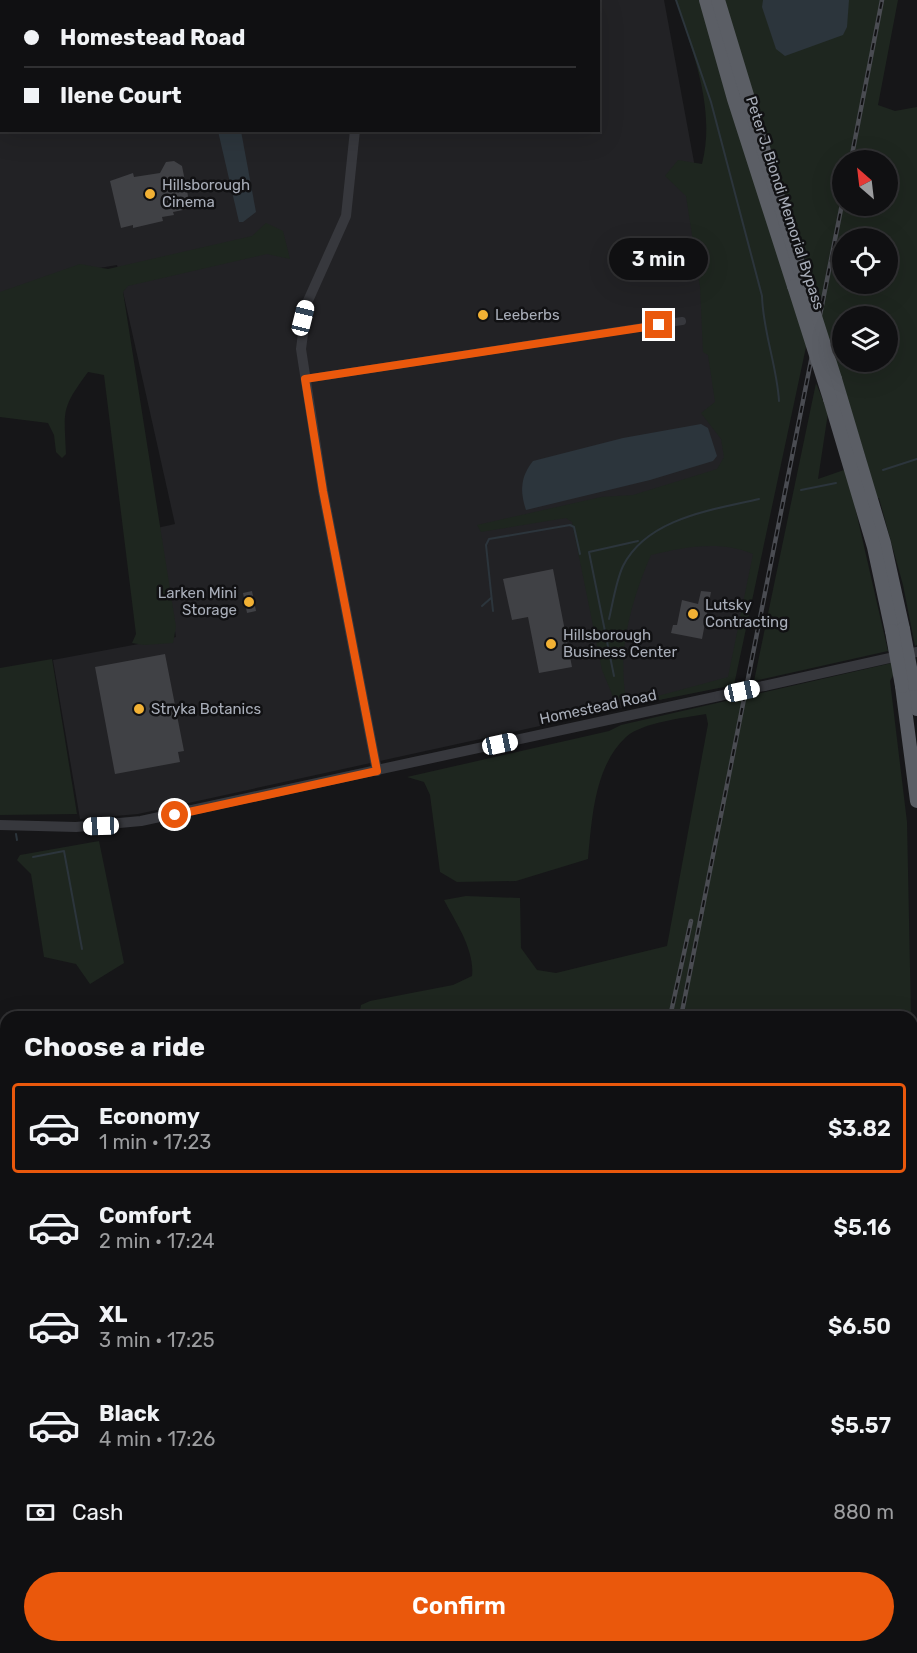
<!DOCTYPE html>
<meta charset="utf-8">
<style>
body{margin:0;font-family:Rubik,sans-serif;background:#19191b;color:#f1f3f6;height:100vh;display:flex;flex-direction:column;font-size:22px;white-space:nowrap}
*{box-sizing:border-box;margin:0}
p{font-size:20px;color:#9c9d9f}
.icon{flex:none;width:33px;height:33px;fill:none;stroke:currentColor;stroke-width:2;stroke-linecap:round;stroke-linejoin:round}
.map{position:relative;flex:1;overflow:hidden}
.panel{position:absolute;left:0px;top:1011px;width:918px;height:642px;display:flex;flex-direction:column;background:#101012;border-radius:18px 18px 0 0;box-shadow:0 6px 24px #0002,0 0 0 2px #303032}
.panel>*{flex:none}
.hud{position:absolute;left:0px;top:0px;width:600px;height:132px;box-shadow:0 6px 24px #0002,0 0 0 2px #303032;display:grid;align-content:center;height:132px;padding:0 24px;background:#101012}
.needle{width:39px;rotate:332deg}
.buttons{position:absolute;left:832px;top:150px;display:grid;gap:12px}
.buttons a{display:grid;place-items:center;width:66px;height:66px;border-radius:50%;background:#101012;box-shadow:0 6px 24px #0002,0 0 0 2px #303032;font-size:30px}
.end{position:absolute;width:27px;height:27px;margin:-14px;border:8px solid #ea580c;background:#fff;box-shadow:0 0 0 3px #fff}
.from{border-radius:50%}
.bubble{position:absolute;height:42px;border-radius:21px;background:#101012;box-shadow:0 6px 24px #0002,0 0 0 2px #303032;font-size:20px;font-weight:600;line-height:42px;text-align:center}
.car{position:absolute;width:18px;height:36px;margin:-18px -9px;border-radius:8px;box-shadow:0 0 4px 2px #0007;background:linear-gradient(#fff 24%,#345 0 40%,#fff 0 76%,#345 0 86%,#fff 0)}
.hud b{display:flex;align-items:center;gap:21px;height:57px;font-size:22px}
.hud b+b{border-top:2px solid #303032}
.hud i{width:15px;height:15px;background:#f1f3f6}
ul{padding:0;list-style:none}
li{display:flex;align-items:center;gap:18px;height:90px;margin:0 12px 9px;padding:0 12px;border:3px solid transparent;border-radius:6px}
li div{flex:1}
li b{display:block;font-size:22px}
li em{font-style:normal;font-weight:600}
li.active{border-color:#ea580c}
li>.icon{width:54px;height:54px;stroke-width:1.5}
h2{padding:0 24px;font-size:27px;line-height:72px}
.pay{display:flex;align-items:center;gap:15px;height:66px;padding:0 24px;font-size:22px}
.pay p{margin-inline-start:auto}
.primary-button{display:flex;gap:12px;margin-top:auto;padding:12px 24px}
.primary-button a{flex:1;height:69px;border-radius:36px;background:#ea580c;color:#fff;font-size:24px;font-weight:600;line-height:69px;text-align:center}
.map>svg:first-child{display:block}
.built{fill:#222225}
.green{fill:#1e261f;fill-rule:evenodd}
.water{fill:#2c353c}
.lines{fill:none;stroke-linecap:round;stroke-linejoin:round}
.stream{stroke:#2c353c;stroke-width:2}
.building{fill:#404145}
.minor{stroke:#37383d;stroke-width:8}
.tertiary{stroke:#37383d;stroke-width:10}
.trunk{stroke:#5b5e65;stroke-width:14}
.rail-casing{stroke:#4a4c52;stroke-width:4.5}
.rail{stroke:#111113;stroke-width:2;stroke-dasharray:7;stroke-linecap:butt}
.tertiary-bridge{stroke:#37383d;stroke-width:10}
.trunk-bridge{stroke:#5b5e65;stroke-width:14}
.route{stroke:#ea580c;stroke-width:8}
.poi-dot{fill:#f2b134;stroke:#111113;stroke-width:2}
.labels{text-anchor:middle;stroke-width:5;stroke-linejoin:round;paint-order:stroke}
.poi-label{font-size:15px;fill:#a8adb8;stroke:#111113;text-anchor:start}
.street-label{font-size:15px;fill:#a8adb8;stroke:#111113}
</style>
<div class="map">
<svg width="917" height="1653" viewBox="0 0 917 1653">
<rect width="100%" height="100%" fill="#161618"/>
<!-- built -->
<polygon class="built" points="0,0 664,0 762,529 731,684 138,814 80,819 53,660 176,637 157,528 175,524 117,265 64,274 0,295 0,123 2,130 598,130 598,2 2,2 1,13"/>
<!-- green -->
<g class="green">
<path d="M676 0H898L878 105 895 111 917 107V645L915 646 903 585 879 498 855 507 888 651 754 681 816 383 828 413 818 479 867 462 816 300 734 685 659 700 658 696 728 677 753 554C720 540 685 547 651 555 632 599 617 650 626 698L614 699 602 670 572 522 566 518 481 532 477 525 601 497 633 495 717 469 724 457 721 439 701 413 715 402 708 355 703 352 700 287 686 196 665 176 678 160 702 164C716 108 693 54 676 0ZM843 160H888V206H843ZM843 238H888V284H843ZM843 316H888V362H843Z"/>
<path d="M266 223 283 231 290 259 267 254 128 286 123 292 176 627 173 643 144 645 132 643 136 634 104 375 88 372C61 409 64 409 66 454L62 458 56 452 54 435 48 423 0 417V292L80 264 108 269 252 236Z"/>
<polygon points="52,659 77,814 0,815 0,668"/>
<path d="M892 663 894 674 890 681 907 822 911 1017H359L361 1005 370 1001 453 985 472 976C475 950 456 923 444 900L466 896 520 898 521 948 537 970 556 973 667 946 708 724 706 714C684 718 643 722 626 737 594 767 592 819 588 859L516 881 457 882 440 872 430 795 424 782 407 777 609 731 621 725Z"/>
<polygon points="99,841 124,963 90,984 76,964 44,957 31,874 17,860 20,855"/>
<polygon points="6,1146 6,1300 0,1301 0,1147"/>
<polygon points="6,1315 6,1634 0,1635 0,1316"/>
<polygon points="917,1467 917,1653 839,1653 842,1647 912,1647 912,1469"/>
<polygon points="103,1647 165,1647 165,1650 163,1653 104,1653"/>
<polygon points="484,1647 769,1647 764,1653 478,1653"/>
</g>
<!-- water -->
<g class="water">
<polygon points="763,0 849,0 847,27 843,35 785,56 776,49 762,7"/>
<polygon points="218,131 241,131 256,212 243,222 239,222"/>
<path d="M701 424 708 428 717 456 713 461 650 480 526 510C520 492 520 477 533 461L623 438Z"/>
</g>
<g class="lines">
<!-- stream -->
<g class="stream">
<path d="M676 0 711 102 762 296C763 332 777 366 779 401"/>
<polyline points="883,470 917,459"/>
<polyline points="801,490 836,483"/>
<polyline points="482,606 491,598"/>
<polyline points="493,611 486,545 489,539 570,525 574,527 580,554"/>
<path d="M609 619C613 602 616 581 623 566 647 518 712 510 759 499"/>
<polyline points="614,676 589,552 638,541"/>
<polyline points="16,834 17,840"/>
<polyline points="33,857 64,851 82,949"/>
<polyline points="912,1598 917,1604"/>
<polyline points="912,1616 917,1629"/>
<polyline points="128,1647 130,1653"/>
</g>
</g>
<!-- building -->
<g class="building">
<polygon points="174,161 182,166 190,206 182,208 183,210 173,212 174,215 162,217 163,221 133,228 133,225 121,228 110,181 133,173 134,177 160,173 166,162"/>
<polygon points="553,569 572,667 539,673 528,617 512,620 503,579"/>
<polygon points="252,591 256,611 247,613 243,593"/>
<polygon points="701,591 711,592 702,639 671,633 673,625 677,625 682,600 698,604"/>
<polygon points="165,654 184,751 178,752 180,762 115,774 95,667"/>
</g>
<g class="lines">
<!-- minor -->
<g class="minor">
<polyline points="535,2 542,0"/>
<polyline points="305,379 682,321"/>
</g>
<!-- tertiary -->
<g class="tertiary">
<polyline points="152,2 154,0"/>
<polyline points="181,2 184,0"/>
<polyline points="368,2 368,0"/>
<polyline points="0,89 2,88"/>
<polyline points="0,106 2,105"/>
<polyline points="355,130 346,216 307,303 301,349 323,491 377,771"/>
<polyline points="764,686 917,652"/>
<polyline points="0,825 76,827 141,821 719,696"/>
<polyline points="912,1447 917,1446"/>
<polyline points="0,1641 6,1640"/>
</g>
<!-- trunk -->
<g class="trunk">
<polyline points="706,0 734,99 794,286"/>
<polyline points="718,0 802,276"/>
<polyline points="835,379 884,543 903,629"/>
<polyline points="830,399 874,547 892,631"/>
<polyline points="913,684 917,709"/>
<polyline points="902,686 917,801"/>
<polyline points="912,1165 917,1110"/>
<polyline points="912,1278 917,1241"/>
<polyline points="790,1653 795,1647"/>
<polyline points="807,1653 811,1647"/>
</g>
<defs>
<g id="rail">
<polyline points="851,160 882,0"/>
<polyline points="670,1017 691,921"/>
<polyline points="681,1017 843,199"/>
<polyline points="552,1653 553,1647"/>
</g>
</defs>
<!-- rail casing -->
<use href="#rail" class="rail-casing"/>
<!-- rail -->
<use href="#rail" class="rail"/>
<!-- tertiary-bridge -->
<polyline class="tertiary-bridge" points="719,696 764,686"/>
<!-- trunk-bridge -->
<g class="trunk-bridge">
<polyline points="802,276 835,379"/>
<polyline points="794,286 830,399"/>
<polyline points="903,629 913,684"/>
<polyline points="892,631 902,686"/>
</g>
</g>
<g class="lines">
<!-- route -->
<polyline class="route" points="175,815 377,771 323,491 305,379 659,325"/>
</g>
<!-- markers -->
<g class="poi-dot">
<circle cx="150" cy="194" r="6"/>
<circle cx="483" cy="315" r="6"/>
<circle cx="249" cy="602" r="6"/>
<circle cx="693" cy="614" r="6"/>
<circle cx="551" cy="644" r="6"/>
<circle cx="139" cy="709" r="6"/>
</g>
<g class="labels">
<!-- poi labels -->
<g class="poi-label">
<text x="162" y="190">Hillsborough<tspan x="162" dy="17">Cinema</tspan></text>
<text x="495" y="320">Leeberbs</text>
<text x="237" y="598" text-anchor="end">Larken Mini<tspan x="237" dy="17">Storage</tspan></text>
<text x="705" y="610">Lutsky<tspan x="705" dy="17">Contracting</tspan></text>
<text x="563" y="640">Hillsborough<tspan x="563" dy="17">Business Center</tspan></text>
<text x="151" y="714">Stryka Botanics</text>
</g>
<!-- street labels -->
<g class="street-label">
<text transform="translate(785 203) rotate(72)" y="5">Peter J. Biondi Memorial Bypass</text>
<text transform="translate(598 707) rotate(-12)" y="5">Homestead Road</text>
</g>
</g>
</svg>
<div class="buttons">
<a><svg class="needle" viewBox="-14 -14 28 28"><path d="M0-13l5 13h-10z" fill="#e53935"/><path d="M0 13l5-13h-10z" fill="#9c9d9f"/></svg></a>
<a><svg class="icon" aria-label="locate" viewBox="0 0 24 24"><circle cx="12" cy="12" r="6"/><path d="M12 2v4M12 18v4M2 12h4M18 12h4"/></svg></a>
<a><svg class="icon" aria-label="layers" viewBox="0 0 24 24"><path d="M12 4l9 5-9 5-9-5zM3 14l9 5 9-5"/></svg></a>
</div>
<i class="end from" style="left:175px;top:815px"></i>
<i class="end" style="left:659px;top:325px"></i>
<div class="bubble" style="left:609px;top:238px;width:99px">3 min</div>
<i class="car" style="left:303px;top:318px;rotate:14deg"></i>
<i class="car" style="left:742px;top:691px;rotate:78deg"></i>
<i class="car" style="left:500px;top:744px;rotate:78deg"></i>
<i class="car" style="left:101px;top:826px;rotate:268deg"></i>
<div class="hud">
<b><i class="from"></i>Homestead Road</b>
<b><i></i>Ilene Court</b>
</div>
<section class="panel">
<h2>Choose a ride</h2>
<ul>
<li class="active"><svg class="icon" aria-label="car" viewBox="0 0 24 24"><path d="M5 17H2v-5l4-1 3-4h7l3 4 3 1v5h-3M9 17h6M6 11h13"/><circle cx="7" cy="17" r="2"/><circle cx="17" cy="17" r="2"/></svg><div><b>Economy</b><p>1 min · 17:23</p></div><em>$3.82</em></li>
<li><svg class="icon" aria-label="car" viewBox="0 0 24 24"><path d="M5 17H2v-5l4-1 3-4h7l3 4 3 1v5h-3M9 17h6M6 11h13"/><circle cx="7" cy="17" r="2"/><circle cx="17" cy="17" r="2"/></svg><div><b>Comfort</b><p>2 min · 17:24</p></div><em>$5.16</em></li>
<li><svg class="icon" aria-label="car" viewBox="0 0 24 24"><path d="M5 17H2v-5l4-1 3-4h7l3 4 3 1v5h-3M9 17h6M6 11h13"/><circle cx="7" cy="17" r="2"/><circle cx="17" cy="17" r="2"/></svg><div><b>XL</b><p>3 min · 17:25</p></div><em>$6.50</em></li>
<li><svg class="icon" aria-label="car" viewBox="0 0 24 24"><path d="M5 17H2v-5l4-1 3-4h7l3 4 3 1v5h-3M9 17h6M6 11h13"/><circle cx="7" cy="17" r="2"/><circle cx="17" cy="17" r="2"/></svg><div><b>Black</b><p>4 min · 17:26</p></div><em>$5.57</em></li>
</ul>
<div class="pay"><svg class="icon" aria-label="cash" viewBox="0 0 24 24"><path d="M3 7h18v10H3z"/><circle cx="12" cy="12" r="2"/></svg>Cash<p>880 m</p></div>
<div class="primary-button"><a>Confirm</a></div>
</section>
</div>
